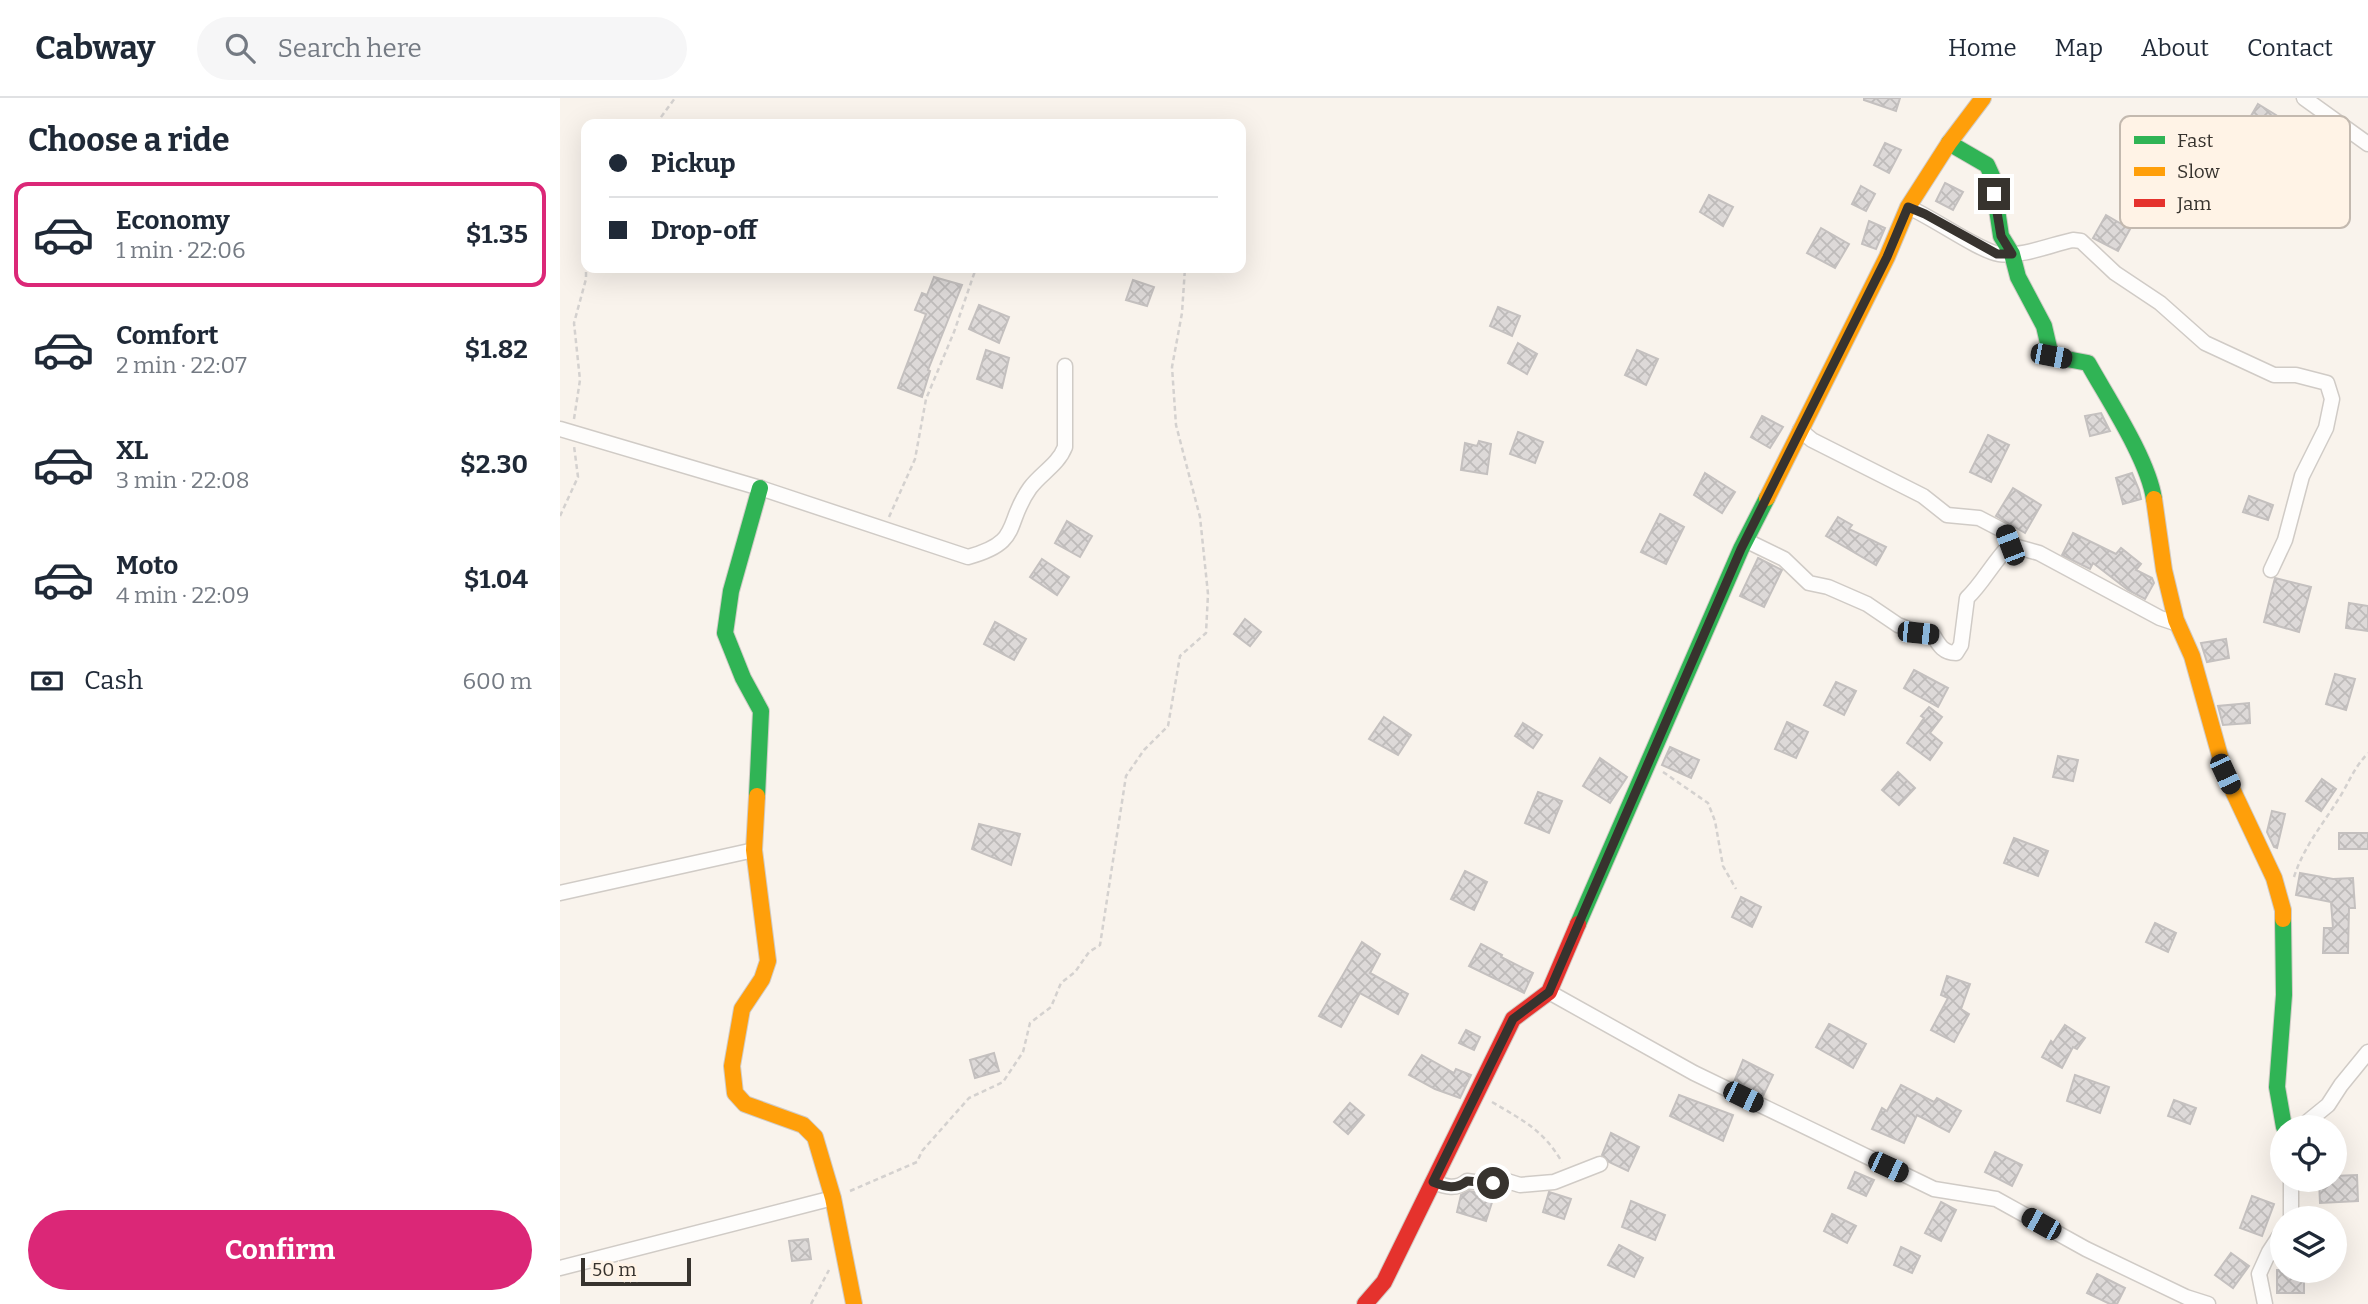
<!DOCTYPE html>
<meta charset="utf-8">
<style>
body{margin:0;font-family:Bitter,serif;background:#f6f6f7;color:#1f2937;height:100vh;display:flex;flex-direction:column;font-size:26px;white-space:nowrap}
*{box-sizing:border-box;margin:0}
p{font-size:23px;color:#747a83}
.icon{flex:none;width:38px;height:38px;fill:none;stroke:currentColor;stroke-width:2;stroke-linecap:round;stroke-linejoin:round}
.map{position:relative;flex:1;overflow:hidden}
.panel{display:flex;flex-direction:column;background:#fff;width:560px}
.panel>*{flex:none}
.banner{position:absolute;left:21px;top:21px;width:665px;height:154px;border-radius:14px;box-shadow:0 7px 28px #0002;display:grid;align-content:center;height:154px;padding:0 28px;background:#fff}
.tools{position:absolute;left:1710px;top:1017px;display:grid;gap:14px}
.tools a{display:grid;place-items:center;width:77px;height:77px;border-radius:50%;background:#fff;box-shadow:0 7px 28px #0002;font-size:35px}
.scale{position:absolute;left:21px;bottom:18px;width:110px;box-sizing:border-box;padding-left:7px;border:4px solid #37332e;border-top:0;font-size:19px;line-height:24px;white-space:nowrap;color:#37332e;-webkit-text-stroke:5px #fff3e6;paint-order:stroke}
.end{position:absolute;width:32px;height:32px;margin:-16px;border:9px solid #37332e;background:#fff;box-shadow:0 0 0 4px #fff}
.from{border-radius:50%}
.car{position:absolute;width:21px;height:42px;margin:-21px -10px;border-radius:9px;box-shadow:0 0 5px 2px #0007;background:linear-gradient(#222 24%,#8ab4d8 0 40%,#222 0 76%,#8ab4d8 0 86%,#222 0)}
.banner b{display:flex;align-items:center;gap:24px;height:66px;font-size:26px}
.banner b+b{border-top:2px solid #e0e1e3}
.banner i{width:18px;height:18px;background:#1f2937}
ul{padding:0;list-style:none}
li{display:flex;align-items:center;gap:21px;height:105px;margin:0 14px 10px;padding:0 14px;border:4px solid transparent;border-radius:14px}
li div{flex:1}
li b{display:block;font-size:26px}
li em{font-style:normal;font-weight:700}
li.selected{border-color:#db2777}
li>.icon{width:63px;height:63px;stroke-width:1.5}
h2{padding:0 28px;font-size:32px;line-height:84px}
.pay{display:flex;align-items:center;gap:18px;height:77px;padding:0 28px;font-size:26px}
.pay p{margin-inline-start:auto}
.primary-button{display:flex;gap:14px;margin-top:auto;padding:14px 28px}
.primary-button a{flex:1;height:80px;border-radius:42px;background:#db2777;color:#fff;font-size:28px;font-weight:700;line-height:80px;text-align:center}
header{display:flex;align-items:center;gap:42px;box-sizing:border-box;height:98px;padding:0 35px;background:#fff;border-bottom:2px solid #e0e1e3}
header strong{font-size:33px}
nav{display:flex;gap:38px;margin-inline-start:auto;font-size:24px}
.search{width:490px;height:63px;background:#f6f6f7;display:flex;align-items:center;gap:18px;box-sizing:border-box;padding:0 24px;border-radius:38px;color:#747a83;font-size:26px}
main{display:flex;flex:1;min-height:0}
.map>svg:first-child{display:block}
.building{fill:url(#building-cross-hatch);stroke:#c4c0bf;stroke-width:2}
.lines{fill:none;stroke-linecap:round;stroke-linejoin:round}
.street-casing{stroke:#d0cbc6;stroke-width:17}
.fast-casing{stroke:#d0cbc6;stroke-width:18}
.slow-casing{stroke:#d0cbc6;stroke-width:18}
.jam-casing{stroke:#d0cbc6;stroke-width:18}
.path{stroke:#d4d1cf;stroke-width:2.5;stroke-dasharray:5 3.5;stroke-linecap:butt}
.street{stroke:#fefdfc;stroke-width:14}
.fast{stroke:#30b455;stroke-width:16}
.slow{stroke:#ff9f0a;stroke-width:16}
.jam{stroke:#e5322d;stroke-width:16}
.route{stroke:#37332e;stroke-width:9}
.key{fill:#fff3e6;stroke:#c3b9af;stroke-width:2}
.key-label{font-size:19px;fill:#37332e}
</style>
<header>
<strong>Cabway</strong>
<div class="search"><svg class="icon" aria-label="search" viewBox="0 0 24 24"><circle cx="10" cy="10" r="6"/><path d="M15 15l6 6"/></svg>Search here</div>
<nav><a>Home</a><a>Map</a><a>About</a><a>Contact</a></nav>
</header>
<main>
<section class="panel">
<h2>Choose a ride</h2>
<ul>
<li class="selected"><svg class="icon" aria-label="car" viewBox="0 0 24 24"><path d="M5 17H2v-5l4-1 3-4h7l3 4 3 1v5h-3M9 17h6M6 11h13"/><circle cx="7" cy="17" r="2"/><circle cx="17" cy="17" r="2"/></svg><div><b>Economy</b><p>1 min · 22:06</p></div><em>$1.35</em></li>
<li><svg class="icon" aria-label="car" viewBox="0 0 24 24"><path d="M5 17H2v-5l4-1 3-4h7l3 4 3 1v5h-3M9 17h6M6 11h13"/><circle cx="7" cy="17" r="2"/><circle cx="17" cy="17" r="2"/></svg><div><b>Comfort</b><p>2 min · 22:07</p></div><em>$1.82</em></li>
<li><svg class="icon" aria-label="car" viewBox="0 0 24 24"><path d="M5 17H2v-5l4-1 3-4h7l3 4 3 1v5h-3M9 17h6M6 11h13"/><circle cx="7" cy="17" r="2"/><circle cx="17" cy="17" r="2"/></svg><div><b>XL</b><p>3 min · 22:08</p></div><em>$2.30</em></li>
<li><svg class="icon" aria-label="car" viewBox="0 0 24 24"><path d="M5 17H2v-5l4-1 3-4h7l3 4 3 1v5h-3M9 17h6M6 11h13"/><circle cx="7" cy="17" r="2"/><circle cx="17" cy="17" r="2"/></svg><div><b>Moto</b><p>4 min · 22:09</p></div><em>$1.04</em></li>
</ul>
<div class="pay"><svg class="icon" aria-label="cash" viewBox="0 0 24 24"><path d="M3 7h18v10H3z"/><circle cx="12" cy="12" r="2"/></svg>Cash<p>600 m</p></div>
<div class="primary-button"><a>Confirm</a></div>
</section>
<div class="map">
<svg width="1808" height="1206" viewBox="0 0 1808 1206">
<defs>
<pattern id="building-cross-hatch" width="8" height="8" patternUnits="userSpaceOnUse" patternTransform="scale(1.75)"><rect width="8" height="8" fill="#ddd9d8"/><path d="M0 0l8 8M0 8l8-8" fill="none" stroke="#bebbba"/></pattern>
</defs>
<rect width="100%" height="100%" fill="#f9f3ec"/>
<!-- building -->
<g class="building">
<polygon points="1304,0 1340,0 1336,13 1304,2"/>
<polygon points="1698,6 1716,17 1704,38 1685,28"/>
<polygon points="1325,45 1341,52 1329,75 1314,67"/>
<polygon points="1385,85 1403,94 1393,112 1376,103"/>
<polygon points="1301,88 1315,96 1306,113 1292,106"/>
<polygon points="1149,97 1173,109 1163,128 1140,114"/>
<polygon points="1546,117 1570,131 1558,153 1533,140"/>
<polygon points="1309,123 1325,130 1316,151 1302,146"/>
<polygon points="1261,130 1289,146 1275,170 1247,155"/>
<polygon points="374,179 402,187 368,272 370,273 362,299 338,290 366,216 355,212 362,195 367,197"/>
<polygon points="573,182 594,189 587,208 566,202"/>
<polygon points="419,207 449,219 439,245 409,231"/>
<polygon points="938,209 960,218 952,238 930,228"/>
<polygon points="958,245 977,256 967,276 948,265"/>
<polygon points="426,252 449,260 442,290 417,281"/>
<polygon points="1077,252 1098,261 1086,287 1065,277"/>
<polygon points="1541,315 1550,333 1530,338 1525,318"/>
<polygon points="1202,318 1223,329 1210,350 1191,339"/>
<polygon points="958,334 983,344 975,365 950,356"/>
<polygon points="1428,337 1449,347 1431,384 1410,374"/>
<polygon points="919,343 931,346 927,376 901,372 905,345 917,348"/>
<polygon points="1145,375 1175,394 1162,415 1134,397"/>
<polygon points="1572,375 1579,392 1581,401 1563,406 1556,380"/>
<polygon points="1453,390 1481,407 1465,435 1436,418"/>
<polygon points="1689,398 1713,407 1708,422 1683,414"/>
<polygon points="1100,416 1124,429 1106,466 1081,454"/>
<polygon points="1278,419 1292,427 1289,431 1326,449 1316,467 1266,438"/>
<polygon points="507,423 532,438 520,459 495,445"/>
<polygon points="1513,435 1556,456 1561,450 1581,466 1576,472 1592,480 1594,485 1585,501 1568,492 1533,465 1530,471 1502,457"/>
<polygon points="1198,460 1222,472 1204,509 1180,498"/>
<polygon points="482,461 509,479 497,497 470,479"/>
<polygon points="1715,480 1751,489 1739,534 1704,524"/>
<polygon points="1789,505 1808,508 1808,533 1786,530"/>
<polygon points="685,521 701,534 690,548 674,536"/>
<polygon points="435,524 466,541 454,562 424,546"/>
<polygon points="1666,541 1669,560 1647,564 1641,545"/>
<polygon points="1354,572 1388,590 1378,609 1344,590"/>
<polygon points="1775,576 1795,581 1786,612 1766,606"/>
<polygon points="1276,584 1296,593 1284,617 1264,607"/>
<polygon points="1689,605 1690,625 1663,627 1658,608"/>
<polygon points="1369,609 1382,619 1370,635 1382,645 1370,662 1347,645 1364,620 1361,618"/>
<polygon points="824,619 851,637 838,657 809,641"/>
<polygon points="1227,624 1248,634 1236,660 1215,651"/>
<polygon points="963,625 982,637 973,650 955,638"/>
<polygon points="1110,649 1139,662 1131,680 1102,667"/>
<polygon points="1498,658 1518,662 1513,683 1493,679"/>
<polygon points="1040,660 1067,679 1050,705 1023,688"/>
<polygon points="1338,674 1355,690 1339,707 1322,692"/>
<polygon points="1762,681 1776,691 1761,713 1746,703"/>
<polygon points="978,694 1002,703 989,735 965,725"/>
<polygon points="1712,713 1725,716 1717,750 1714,749 1707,734"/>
<polygon points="419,726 460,736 451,767 412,751"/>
<rect x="1779" y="735" width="29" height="16"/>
<polygon points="1454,740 1488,753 1478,778 1444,765"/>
<polygon points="905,773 927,784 914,812 891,801"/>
<polygon points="1740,775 1773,781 1793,780 1795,810 1789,810 1788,855 1763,855 1764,830 1773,830 1771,804 1736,797"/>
<polygon points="1181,799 1201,809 1192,829 1172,819"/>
<polygon points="1595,825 1616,835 1608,854 1586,844"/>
<polygon points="802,844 820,856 810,875 848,896 838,916 800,895 781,929 759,918"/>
<polygon points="921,846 942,857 941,859 973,875 964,895 909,868"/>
<polygon points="1387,878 1410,886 1401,911 1409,916 1394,944 1371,932 1388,900 1381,897"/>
<polygon points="1269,926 1306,946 1293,970 1256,949"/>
<polygon points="1505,927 1525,940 1517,951 1513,949 1502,970 1482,959 1491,943 1493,945"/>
<polygon points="906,932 920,939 914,952 899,945"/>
<polygon points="434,955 439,973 415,980 410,962"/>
<polygon points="862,957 894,975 896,971 911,977 900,1000 875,991 849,977"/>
<polygon points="1183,962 1213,977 1203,998 1174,984"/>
<polygon points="1515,977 1549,989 1540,1015 1507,1003"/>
<polygon points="1341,987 1374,1004 1377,1000 1401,1013 1389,1034 1357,1017 1344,1045 1312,1031 1322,1010 1327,1013"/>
<polygon points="1119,997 1173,1017 1163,1043 1110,1018"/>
<polygon points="1614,1002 1636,1010 1630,1026 1608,1018"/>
<polygon points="790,1005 804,1017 788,1036 774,1024"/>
<polygon points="1051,1035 1079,1049 1068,1073 1049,1064 1042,1057"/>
<polygon points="1435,1054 1462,1067 1452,1088 1425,1074"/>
<polygon points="1295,1074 1314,1082 1306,1098 1288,1090"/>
<polygon points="1797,1077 1798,1103 1760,1105 1759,1082 1774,1082 1774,1078"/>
<polygon points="909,1093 934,1098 926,1123 897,1114 901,1097"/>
<polygon points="989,1094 1011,1101 1004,1121 983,1114"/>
<polygon points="1692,1098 1714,1106 1702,1138 1680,1130"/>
<polygon points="1071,1103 1105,1117 1095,1142 1062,1129"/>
<polygon points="1381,1104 1396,1112 1381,1143 1365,1135"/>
<polygon points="1272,1116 1296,1128 1287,1145 1264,1133"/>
<polygon points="248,1141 251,1161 232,1163 229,1143"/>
<polygon points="1059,1147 1083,1160 1074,1179 1048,1167"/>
<polygon points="1341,1149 1360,1158 1352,1175 1334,1167"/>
<polygon points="1671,1155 1689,1168 1673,1190 1655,1177"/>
<rect x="1717" y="1172" width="27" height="23"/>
<polygon points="1537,1176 1565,1190 1557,1206 1550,1206 1527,1195"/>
</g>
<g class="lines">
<defs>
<g id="street">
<polyline points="1744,0 1808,46"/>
<path d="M1348 109C1372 119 1419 153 1439 156 1462 159 1490 147 1513 142L1521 143 1555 175 1600 205 1645 245 1714 277H1736L1767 285 1772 301 1766 330 1742 378 1725 442 1711 472"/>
<path d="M0 331 200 390 408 459C463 444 444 426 470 390 481 375 498 367 505 349V268"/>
<polyline points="1240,332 1252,342 1363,398 1387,417 1419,420 1444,433 1450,447 1479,455 1600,520 1618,526"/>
<path d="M1185 442 1224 461 1249 485 1268 489 1307 506 1338 527 1358 535 1373 537C1379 547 1383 555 1396 555L1401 547 1407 500C1423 485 1433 464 1450 447"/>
<polyline points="0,795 194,752"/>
<polyline points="989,894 1134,975 1374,1091 1436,1101 1526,1151 1626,1199 1648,1206"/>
<polyline points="1741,1029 1768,1007 1781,987 1808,954"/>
<path d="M873 1084C886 1089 896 1092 907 1083L922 1085 947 1083 960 1087 994 1084 1040 1066"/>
<polyline points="1731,1120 1731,1082"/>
<polyline points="0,1170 273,1100"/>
<polyline points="1705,1206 1699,1176 1709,1154 1722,1134"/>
</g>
<g id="fast">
<path d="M1389 45 1427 67 1432 78 1441 138 1452 156 1458 179 1484 228 1491 258 1528 265C1548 301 1588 361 1594 401"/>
<polyline points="197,698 201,613 183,580 165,535 171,493 200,390"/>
<polyline points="1723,821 1724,897 1717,989 1724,1029"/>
<polyline points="1018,826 1181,451 1207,400"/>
</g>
<g id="slow">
<polyline points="1207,400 1327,159 1348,109 1389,45 1423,0"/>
<polyline points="1594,401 1604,472 1616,522 1632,558 1665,676 1714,780 1723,812 1723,821"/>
<polyline points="197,698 194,752 208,863 202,881 182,911 172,968 175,995 185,1006 243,1027 255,1039 273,1100 294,1206"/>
</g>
<polyline id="jam" points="805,1206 824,1184 953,921 989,894 1018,826"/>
</defs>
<!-- street casing -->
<use href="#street" class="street-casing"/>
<!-- fast casing -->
<use href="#fast" class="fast-casing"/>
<!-- slow casing -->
<use href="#slow" class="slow-casing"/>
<!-- jam casing -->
<use href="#jam" class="jam-casing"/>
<!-- path -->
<g class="path">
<polyline points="96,26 115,0"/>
<polyline points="26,93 26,128"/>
<polyline points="14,321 20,282 14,225 26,181 26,162"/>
<polyline points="0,418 18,379 14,348"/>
<polyline points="329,419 355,361 366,301 394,234 416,170"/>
<polyline points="1103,674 1148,705 1155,723 1163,768 1176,791"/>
<path d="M1734 779C1745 745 1766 723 1784 692 1792 677 1796 668 1808 655"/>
<path d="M932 1004C964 1023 983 1032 1002 1064"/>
<polyline points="290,1093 357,1064 362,1053 409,1000 443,984 463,954 470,925 491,909 501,885 515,874 529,854 540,847 566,678 584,652 608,628 620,558 646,535 648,496 640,419 616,327 612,269 622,215 625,170"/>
<polyline points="251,1206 269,1172"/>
</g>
<!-- street -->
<use href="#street" class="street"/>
<!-- fast -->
<use href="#fast" class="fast"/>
<!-- slow -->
<use href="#slow" class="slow"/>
<!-- jam -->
<use href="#jam" class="jam"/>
</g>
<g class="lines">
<!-- route -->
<path class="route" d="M933 1085 907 1083C896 1092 886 1089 873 1084L953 921 989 894 1181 451 1327 159 1348 109 1365 116 1437 156H1452L1441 138 1434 96"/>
</g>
<!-- legend -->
<rect x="1560" y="18" width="230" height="112" rx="10" class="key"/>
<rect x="1574" y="38" width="31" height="8" fill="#30b455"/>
<rect x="1574" y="69" width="31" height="9" fill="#ff9f0a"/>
<rect x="1574" y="101" width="31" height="8" fill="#e5322d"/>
<g class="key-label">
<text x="1617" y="49">Fast</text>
<text x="1617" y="80">Slow</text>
<text x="1617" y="112">Jam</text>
</g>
</svg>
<div class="tools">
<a><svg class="icon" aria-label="locate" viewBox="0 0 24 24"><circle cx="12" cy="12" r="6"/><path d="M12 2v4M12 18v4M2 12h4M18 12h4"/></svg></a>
<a><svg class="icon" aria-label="layers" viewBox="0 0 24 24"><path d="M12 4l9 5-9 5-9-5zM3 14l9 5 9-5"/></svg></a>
</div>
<div class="scale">50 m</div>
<i class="end from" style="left:933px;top:1085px"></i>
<i class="end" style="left:1434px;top:96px"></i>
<i class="car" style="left:1491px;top:258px;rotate:101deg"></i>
<i class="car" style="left:1450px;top:447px;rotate:339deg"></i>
<i class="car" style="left:1358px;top:535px;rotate:96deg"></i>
<i class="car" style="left:1665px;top:676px;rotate:155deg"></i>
<i class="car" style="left:1183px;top:999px;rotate:116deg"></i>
<i class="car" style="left:1328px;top:1069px;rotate:115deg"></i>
<i class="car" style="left:1481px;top:1126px;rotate:299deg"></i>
<div class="banner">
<b><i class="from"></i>Pickup</b>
<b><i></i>Drop-off</b>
</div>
</div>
</main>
